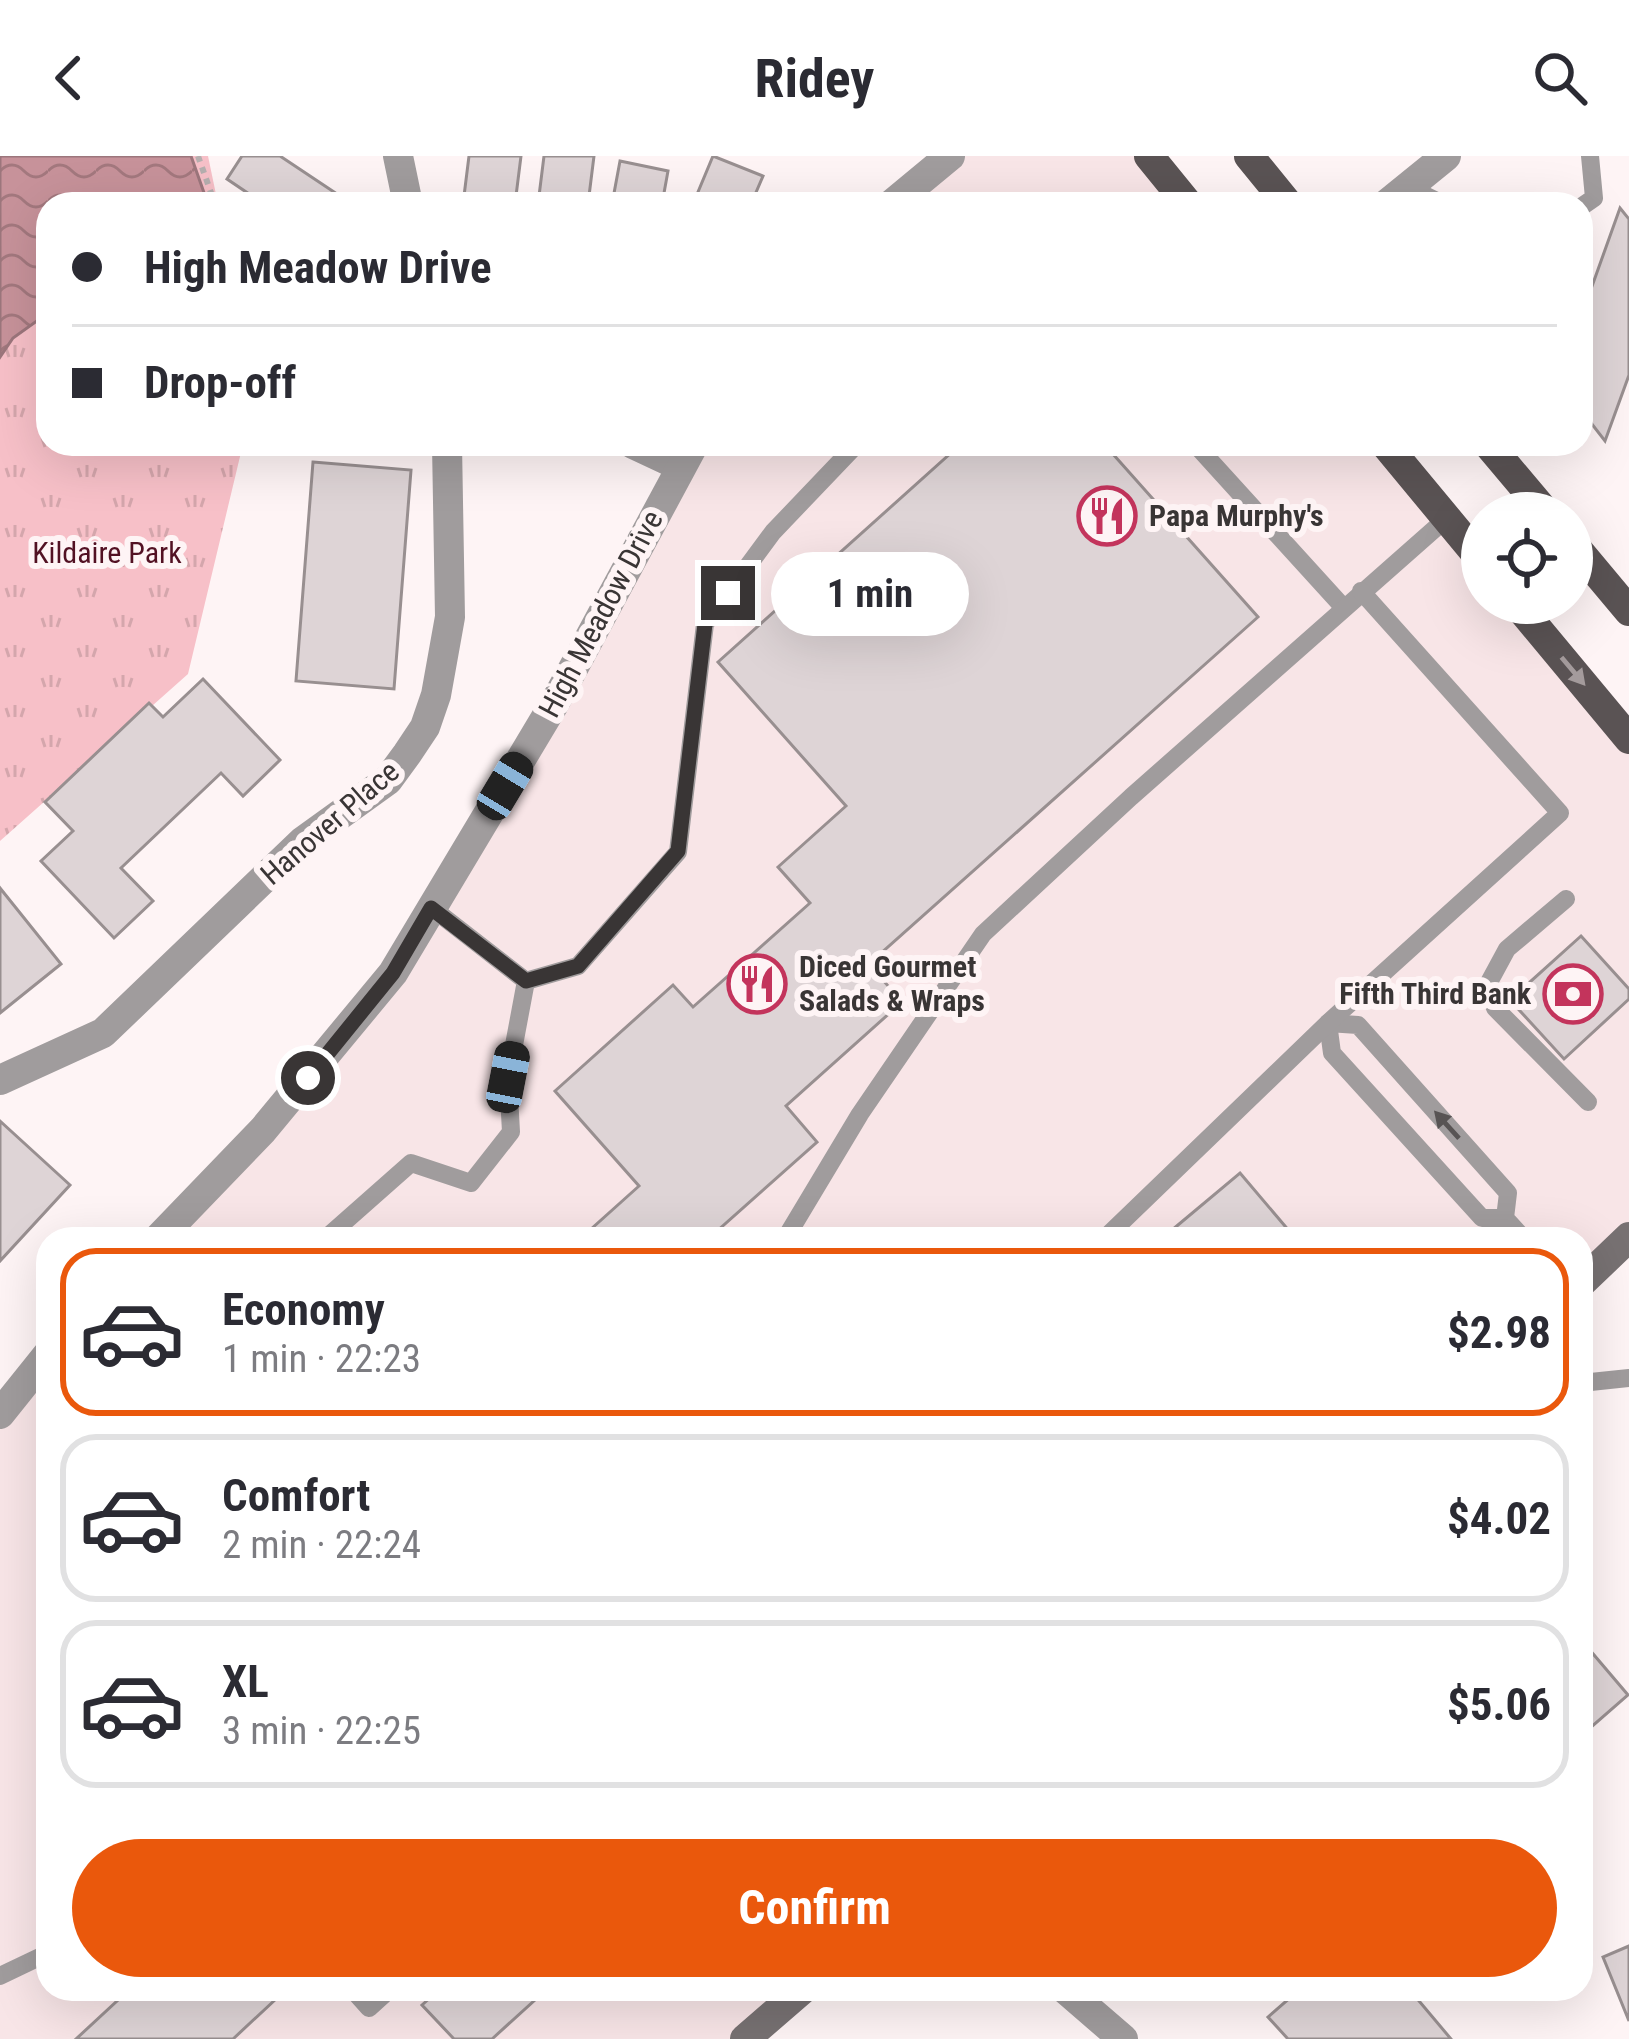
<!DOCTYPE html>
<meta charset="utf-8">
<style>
body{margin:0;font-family:"Roboto Condensed",sans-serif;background:#f7f7f7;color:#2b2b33;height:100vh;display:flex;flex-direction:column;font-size:45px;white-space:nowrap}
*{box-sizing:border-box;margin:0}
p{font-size:39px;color:#7c7c81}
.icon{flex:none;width:66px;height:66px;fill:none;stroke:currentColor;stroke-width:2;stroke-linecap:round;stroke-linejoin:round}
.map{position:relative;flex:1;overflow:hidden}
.sheet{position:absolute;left:36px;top:1071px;width:1557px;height:774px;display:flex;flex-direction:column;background:#fff;border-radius:36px;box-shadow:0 12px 48px #0002}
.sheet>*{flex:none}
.hud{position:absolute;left:36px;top:36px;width:1557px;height:264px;border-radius:36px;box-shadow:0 12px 48px #0002;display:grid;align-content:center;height:264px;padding:0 36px;background:#fff}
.tools{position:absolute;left:1461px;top:336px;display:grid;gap:24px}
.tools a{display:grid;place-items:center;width:132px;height:132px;border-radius:50%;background:#fff;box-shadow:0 12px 48px #0002;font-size:60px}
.end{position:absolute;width:54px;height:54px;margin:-27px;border:15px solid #393535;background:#fff;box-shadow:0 0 0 6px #fff}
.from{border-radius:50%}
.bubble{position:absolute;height:84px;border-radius:42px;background:#fff;box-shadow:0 12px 48px #0002;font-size:39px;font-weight:700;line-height:84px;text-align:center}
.car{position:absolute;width:36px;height:72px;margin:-36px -18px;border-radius:15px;box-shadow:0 0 9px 3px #0007;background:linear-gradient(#222 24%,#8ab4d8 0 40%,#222 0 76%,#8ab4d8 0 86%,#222 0)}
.hud b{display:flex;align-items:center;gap:42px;height:114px;font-size:45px}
.hud b+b{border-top:3px solid #e1e1e2}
.hud i{width:30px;height:30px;background:#2b2b33}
ul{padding:21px 0 0;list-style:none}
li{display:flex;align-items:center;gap:36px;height:168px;margin:0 24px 18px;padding:0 12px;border:6px solid #e1e1e2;border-radius:36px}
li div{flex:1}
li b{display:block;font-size:45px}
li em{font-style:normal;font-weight:700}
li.selected{border-color:#ea580c}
li>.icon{width:108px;height:108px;stroke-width:1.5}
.cta{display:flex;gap:24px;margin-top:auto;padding:24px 36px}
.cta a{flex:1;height:138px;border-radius:72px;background:#ea580c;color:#fff;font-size:48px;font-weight:700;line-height:138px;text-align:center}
header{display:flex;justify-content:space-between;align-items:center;height:156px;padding:0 36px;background:#fff;font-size:54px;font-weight:700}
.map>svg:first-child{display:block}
.built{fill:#f8e5e7}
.grass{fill:url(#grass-tufts)}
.water{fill:url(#water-waves);stroke:#9c767c;stroke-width:3}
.building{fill:#ded4d6;stroke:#988f90;stroke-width:3}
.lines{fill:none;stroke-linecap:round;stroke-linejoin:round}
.path{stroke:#b6afaf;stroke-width:6;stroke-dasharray:6 6;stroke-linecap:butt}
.lane{stroke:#a09c9d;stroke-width:18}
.street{stroke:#a09c9d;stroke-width:30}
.secondary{stroke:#777172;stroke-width:30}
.primary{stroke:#5a5354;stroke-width:30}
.oneway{fill:#a49b9c}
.oneway2{fill:#585454}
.route{stroke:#393535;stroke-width:15}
.labels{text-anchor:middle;stroke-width:12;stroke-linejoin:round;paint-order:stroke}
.poi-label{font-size:30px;font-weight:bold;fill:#393535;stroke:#fef4f5;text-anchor:start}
.park-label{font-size:30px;fill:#521123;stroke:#fef4f5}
.street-label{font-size:30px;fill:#393535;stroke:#fef4f5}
</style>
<header><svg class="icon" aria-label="back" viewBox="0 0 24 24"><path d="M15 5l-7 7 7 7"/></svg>Ridey<svg class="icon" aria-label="search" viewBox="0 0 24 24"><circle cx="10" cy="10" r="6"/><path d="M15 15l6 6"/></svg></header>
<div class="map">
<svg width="1629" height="1883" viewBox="0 0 1629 1883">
<defs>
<pattern id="grass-tufts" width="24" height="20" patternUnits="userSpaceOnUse" patternTransform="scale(3)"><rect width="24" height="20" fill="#f7c0c8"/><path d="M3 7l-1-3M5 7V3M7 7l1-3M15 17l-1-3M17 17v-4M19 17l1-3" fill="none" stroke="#d4a6ac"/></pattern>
<pattern id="water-waves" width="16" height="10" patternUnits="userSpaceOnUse" patternTransform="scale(3)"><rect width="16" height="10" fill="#c7929a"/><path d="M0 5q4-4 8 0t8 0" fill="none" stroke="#a3787e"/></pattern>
</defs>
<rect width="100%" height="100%" fill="#fef4f5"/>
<!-- built -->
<g class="built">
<polygon points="950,0 1149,0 1188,48 892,48"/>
<polygon points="696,288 1385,288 1482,405 1482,447 1516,447 1629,583 1629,1081 1581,1127 1581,1083 158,1083 331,897"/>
<polygon points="48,1198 48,1833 803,1833 745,1883 0,1883 0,1258"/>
</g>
<!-- grass -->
<polygon class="grass" points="0,0 208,0 218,48 48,48 48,288 243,288 188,518 0,685"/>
<!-- water -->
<polygon class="water" points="0,0 191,0 208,48 48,48 48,157 13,182 0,201"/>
<!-- building -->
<g class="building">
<polygon points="242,0 280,0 352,48 264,48 227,23"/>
<polygon points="469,0 521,0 515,48 463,48"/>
<polygon points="544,0 594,0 588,48 538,48"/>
<polygon points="713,0 763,20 751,48 693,48"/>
<polygon points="620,5 668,15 662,48 612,48"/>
<polygon points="1620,52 1629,63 1629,219 1605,285 1581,254 1581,161"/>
<polygon points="961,288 1104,288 1258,461 869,808 902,846 786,950 817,986 708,1083 580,1083 639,1030 555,935 673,829 693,851 810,747 778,711 846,650 718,506"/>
<polygon points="313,306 411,314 394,533 296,525"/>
<polygon points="203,523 280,604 243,640 221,617 121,712 153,745 114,782 41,705 73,675 45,646 149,547 163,561"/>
<polygon points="0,732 61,808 0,857"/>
<polygon points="1581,780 1629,833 1629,843 1564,903 1510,844"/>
<polygon points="0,965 70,1029 0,1105"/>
<polygon points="1240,1017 1296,1083 1180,1083 1172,1074"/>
<polygon points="1583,1486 1628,1539 1581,1580 1581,1487"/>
<polygon points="1629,1790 1629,1865 1603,1801"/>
<polygon points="130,1833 268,1833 277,1842 233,1883 76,1883"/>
<polygon points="440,1833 547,1833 492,1883 454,1883 422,1849"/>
<polygon points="1300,1833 1409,1833 1451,1883 1288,1883 1268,1861"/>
</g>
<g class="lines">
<!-- path -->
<g class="path">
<polyline points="198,0 215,48"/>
<polyline points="391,288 417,292"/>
</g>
<!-- lane -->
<g class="lane">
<polyline points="1408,31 1443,48"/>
<polyline points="1581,51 1594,42 1590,0"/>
<polyline points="1195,288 1344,452"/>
<polyline points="1566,743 1507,793 1487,830 1495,852 1588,946"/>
<polyline points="432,752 526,825 578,810 678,696 705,468 773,376 857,288"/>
<polyline points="1505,1062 1508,1037 1358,869 1328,867 1332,897 1482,1062 1505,1062 1524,1083"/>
<polyline points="325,1083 411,1007 471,1027 511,976 508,921 526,825"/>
<polyline points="785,1083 860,958 983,778 1131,641 1447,362"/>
<polyline points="1104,1083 1328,867 1560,657 1361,435"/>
<polyline points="1581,1227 1629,1222"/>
<polyline points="0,1820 48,1797"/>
<polyline points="352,1833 369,1852 390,1833"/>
</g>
<!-- street -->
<g class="street">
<polyline points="398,0 408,48"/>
<polyline points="892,48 950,0"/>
<polyline points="1387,48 1446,0"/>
<polyline points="633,288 680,310"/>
<polyline points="0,924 103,877 302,686 388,624 407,598 425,571 436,539 450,461 447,288"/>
<polyline points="158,1083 263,974 393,817 554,548 694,288"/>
<polyline points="0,1258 48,1198"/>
<polyline points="1065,1833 1123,1883"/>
</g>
<!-- secondary -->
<g class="secondary">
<polyline points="1581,1127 1629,1081"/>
<polyline points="745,1883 803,1833"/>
</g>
<!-- primary -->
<g class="primary">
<polyline points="1149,0 1188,48"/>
<polyline points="1249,0 1288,48"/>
<polyline points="1385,288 1482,405"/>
<polyline points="1488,288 1546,357"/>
<polyline points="1572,387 1629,455"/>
<polyline points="1516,447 1629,583"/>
</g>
</g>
<!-- one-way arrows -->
<defs><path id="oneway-solid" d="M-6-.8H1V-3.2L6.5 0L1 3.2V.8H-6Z" transform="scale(3)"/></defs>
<use class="oneway" href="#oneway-solid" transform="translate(1573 515) rotate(50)"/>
<use class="oneway2" href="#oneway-solid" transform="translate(1447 969) rotate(-132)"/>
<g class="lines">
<!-- route -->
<polyline class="route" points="308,922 393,817 431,752 526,825 578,810 678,695 705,468 728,437"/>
</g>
<!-- icons -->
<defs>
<symbol id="restaurant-ring" viewBox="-11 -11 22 22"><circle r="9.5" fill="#fef4f5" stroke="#c3345c" stroke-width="1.5"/><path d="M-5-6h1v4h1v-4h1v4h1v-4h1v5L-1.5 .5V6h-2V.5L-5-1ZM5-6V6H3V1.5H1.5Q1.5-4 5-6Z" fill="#c3345c"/></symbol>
<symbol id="bank-ring" viewBox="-11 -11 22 22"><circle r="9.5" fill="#fef4f5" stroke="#c3345c" stroke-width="1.5"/><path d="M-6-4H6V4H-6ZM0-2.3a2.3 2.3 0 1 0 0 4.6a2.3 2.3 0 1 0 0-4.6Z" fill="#c3345c"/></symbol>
</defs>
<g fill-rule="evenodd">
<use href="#restaurant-ring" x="1074" y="327" width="66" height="66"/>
<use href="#restaurant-ring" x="724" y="795" width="66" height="66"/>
<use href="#bank-ring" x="1540" y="805" width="66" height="66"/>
</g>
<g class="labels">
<!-- poi labels -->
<g class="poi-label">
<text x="1149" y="370">Papa Murphy's</text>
<text x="799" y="821">Diced Gourmet<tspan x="799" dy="34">Salads &amp; Wraps</tspan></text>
<text x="1531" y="848" text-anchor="end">Fifth Third Bank</text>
</g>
<!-- park labels -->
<g class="park-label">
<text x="107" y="407">Kildaire Park</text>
</g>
<!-- street labels -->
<g class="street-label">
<text transform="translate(601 458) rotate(-62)" y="10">High Meadow Drive</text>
<text transform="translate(330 667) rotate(-41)" y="10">Hanover Place</text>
</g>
</g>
</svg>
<div class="tools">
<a><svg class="icon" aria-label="locate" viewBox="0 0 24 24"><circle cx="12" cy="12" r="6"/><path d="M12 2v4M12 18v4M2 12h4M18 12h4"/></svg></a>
</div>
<i class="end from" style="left:308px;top:922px"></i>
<i class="end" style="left:728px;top:437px"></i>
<div class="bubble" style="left:771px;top:396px;width:198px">1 min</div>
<i class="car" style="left:505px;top:630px;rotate:31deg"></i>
<i class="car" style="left:508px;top:921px;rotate:11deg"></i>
<div class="hud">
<b><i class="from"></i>High Meadow Drive</b>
<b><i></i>Drop-off</b>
</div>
<section class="sheet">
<ul>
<li class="selected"><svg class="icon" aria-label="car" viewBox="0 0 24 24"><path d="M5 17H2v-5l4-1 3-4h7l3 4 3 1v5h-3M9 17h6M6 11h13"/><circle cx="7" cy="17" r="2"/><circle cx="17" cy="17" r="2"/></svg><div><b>Economy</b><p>1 min · 22:23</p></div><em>$2.98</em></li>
<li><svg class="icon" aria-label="car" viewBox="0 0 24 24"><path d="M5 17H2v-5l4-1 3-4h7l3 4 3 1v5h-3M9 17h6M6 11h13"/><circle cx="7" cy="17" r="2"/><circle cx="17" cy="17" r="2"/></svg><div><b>Comfort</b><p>2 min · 22:24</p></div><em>$4.02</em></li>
<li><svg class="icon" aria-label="car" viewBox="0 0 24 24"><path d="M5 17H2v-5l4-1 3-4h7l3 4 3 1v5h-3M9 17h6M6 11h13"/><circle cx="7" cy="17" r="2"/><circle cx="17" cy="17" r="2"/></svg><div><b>XL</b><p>3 min · 22:25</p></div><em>$5.06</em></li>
</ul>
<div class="cta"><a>Confirm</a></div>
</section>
</div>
